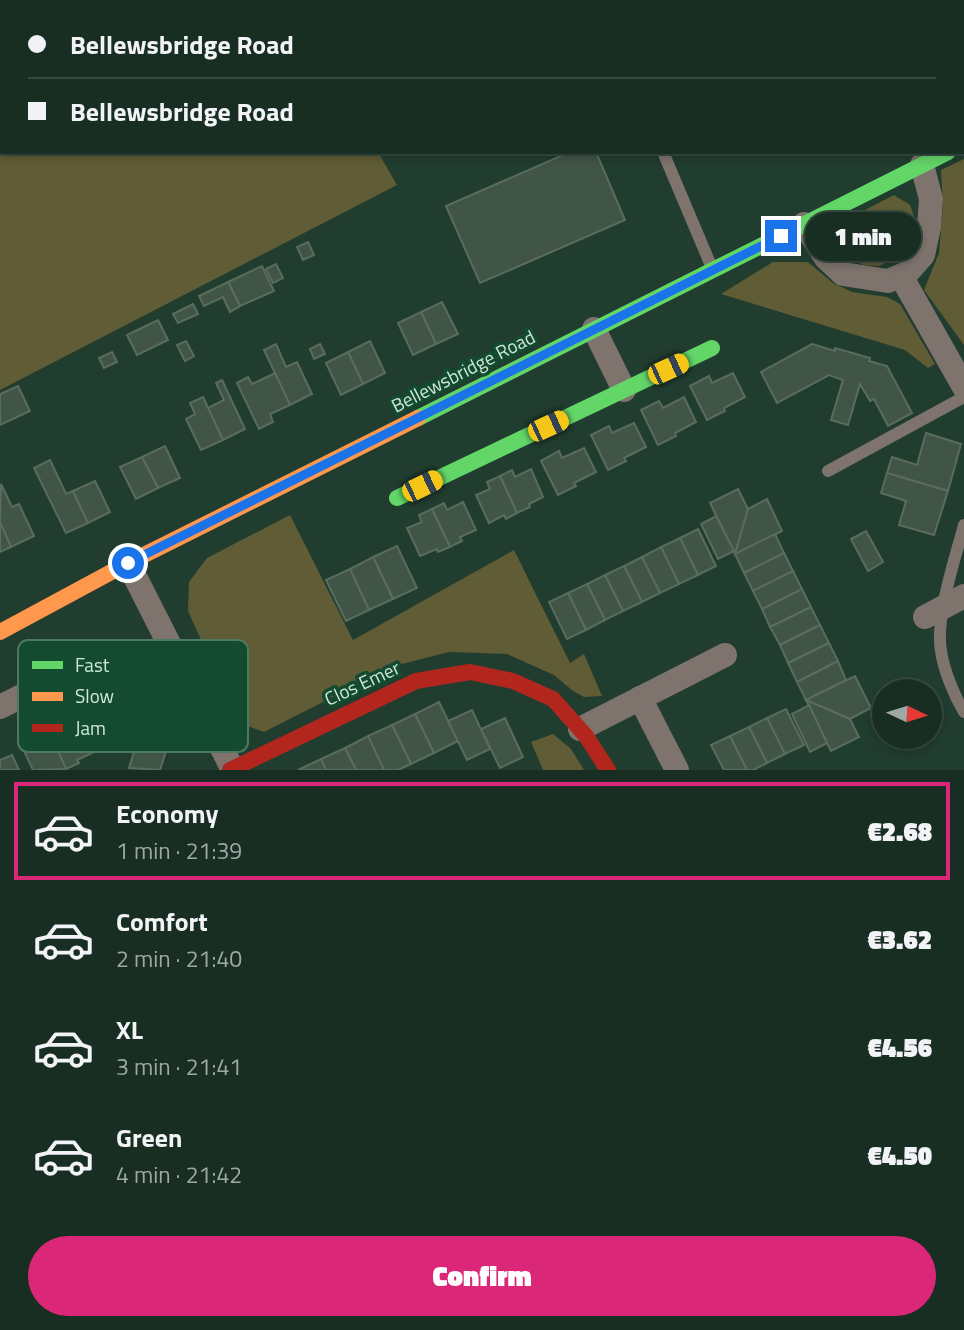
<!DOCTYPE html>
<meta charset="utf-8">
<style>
body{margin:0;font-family:"Titillium Web",sans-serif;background:#263a30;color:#f1f3f6;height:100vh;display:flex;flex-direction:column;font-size:26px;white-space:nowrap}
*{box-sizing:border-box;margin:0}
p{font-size:23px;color:#9fa8a6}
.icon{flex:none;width:38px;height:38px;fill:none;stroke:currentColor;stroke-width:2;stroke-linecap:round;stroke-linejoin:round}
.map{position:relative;height:770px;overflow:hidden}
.side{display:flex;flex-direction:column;background:#192e23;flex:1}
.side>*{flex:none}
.top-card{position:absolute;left:0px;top:0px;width:964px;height:154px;box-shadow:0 4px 10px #0003,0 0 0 2px #374a41;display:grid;align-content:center;height:154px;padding:0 28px;background:#192e23}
.needle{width:46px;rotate:94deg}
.fabs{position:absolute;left:872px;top:679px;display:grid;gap:14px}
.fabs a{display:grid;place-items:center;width:70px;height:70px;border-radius:50%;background:#192e23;box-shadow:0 4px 10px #0003,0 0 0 2px #374a41;font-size:35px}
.end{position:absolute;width:32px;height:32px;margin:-16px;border:9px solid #1a73e8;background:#fff;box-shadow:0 0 0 4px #fff}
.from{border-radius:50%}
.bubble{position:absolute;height:49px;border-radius:24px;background:#192e23;box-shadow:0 4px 10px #0003,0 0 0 2px #374a41;font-size:23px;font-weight:800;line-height:49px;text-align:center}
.car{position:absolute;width:21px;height:42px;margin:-21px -10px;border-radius:9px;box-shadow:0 0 5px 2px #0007;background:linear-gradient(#f5c518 24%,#345 0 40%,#f5c518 0 76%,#345 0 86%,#f5c518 0)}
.top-card b{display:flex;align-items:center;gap:24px;height:66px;font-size:26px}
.top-card b+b{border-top:2px solid #374a41}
.top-card i{width:18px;height:18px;background:#f1f3f6}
ul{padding:12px 0 0;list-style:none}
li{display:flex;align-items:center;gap:21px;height:98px;margin:0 14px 10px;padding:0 14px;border:4px solid transparent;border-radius:0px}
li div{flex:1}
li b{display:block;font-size:26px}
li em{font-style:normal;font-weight:800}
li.selected{border-color:#db2777}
li>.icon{width:63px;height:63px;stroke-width:1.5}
.button{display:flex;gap:14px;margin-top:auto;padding:14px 28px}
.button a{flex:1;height:80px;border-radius:42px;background:#db2777;color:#fff;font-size:28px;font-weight:800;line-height:80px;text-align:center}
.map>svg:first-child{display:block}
.built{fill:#155134}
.green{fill:#605c35}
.building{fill:#415546;stroke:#596c5d;stroke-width:2}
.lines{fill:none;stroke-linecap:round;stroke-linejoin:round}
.lane{stroke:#7e736d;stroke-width:12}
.street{stroke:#7e736d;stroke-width:24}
.fast{stroke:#63d668;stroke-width:16}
.slow{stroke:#ff974d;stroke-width:16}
.jam{stroke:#b3261e;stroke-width:16}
.route{stroke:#1a73e8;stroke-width:9}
.labels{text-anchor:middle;stroke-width:7;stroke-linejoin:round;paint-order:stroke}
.street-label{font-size:19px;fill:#cde8d7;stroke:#144a2f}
.key{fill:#144a2f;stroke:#4c7961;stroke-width:2}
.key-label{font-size:19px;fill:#cde8d7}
</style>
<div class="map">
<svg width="964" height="770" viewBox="0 0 964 770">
<rect width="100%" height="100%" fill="#213d2f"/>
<!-- built -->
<polygon class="built" points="262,0 518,0 515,2"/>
<!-- green -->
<g class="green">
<polygon points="0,0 213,2 2,2 2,152 378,152 397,185 0,390"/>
<polygon points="964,159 964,345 924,290 939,253 943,205 941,170"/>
<polygon points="894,195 910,205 915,219 912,242 899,256 879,266 864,265 848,258 840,250 834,226"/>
<polygon points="773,262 808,262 833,283 852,292 887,297 900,304 935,364 928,368 905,350 721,294"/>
<polygon points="290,515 353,640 514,550 570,663 584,654 602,696 584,697 573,691 554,675 507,654 449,652 394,666 264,732 239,723 188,611 189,582 207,558"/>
<polygon points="553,734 571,749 584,770 543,770 531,742"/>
</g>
<!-- building -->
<g class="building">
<polygon points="450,0 520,0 450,2"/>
<polygon points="570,152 596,152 625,220 480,283 446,206"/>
<polygon points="308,242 314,255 303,260 297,247"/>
<polygon points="276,264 283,278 273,283 266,269"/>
<polygon points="262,266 274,291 240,306 228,282"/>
<polygon points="228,282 240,306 230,312 223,297 204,306 199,296"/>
<polygon points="442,302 458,334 436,344 421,312"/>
<polygon points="193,304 198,314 178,323 173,314"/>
<polygon points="421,312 436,344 413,355 398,323"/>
<polygon points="158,320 168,340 137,355 127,335"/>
<polygon points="186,341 194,356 185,361 177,345"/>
<polygon points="370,341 385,373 363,384 348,352"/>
<polygon points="276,344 286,367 297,362 312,394 290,405 264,350"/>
<polygon points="320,344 325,354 314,359 310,349"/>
<polygon points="812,344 835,351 835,348 870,358 869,361 887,366 912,413 888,426 874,399 870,401 860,384 848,425 831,420 843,380 829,375 777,403 761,372"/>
<polygon points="112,352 117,362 104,368 99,358"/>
<polygon points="348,352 363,384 341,395 326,363"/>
<polygon points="275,373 290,405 270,414 273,422 259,429 237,383 248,377 252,384"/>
<polygon points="733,373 745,397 724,408 725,411 707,420 690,386 709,376 712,383"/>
<polygon points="222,380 245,429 223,440 208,408 224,400 216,383"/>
<polygon points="18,386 30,411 0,425 0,394"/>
<polygon points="203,397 223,440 201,450 186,419 195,414 190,403"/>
<polygon points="684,397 696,422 675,433 676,436 658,445 641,410 659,401 663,408"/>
<polygon points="634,423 646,447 624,458 626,461 608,470 591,435 609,426 612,433"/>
<polygon points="926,433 961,444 948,491 887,473 892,457 917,465"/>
<polygon points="165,446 180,478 158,488 142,457"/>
<polygon points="584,448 596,472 574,483 576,486 558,495 541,461 559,451 562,458"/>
<polygon points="142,457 158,488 136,499 120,467"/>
<polygon points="50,460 66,494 73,491 88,523 66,533 34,468"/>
<polygon points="531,469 543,497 529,504 530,507 517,513 500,476 512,470 515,477"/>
<polygon points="887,473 948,491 934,535 899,525 906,501 881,493"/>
<polygon points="500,476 517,513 506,519 504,515 489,523 476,495 490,489 487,482"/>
<polygon points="95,481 110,512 88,523 73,491"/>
<polygon points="1,484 12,507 19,504 34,536 11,547 0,522"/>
<polygon points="738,489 748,509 735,554 710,503"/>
<polygon points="767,499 782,531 735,554 748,509"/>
<polygon points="463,502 476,530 460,537 462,541 450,547 432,509 444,503 447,510"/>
<polygon points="432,509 450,547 438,552 437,549 420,556 407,528 422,522 419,515"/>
<polygon points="716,516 734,551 718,559 701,524"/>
<polygon points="0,522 11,547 0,552"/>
<polygon points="698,529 716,566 698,575 680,538"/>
<polygon points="866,531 883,562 868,571 851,539"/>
<polygon points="775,534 784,553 744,573 735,554"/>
<polygon points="680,538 698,575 679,584 661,547"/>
<polygon points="397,546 417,588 393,599 373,557"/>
<polygon points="661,547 679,584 660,593 642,557"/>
<polygon points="784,553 793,571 753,591 744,573"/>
<polygon points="373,557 393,599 369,610 350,569"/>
<polygon points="642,557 660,593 642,602 624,566"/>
<polygon points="624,566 642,602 623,611 605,575"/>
<polygon points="350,569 369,610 346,621 326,580"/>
<polygon points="793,571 802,589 762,609 753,591"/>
<polygon points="605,575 623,611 605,620 587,584"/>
<polygon points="587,584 605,620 586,630 568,593"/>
<polygon points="802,589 811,607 770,627 762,609"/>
<polygon points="568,593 586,630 567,639 549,602"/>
<polygon points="811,607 820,625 780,645 770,627"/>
<polygon points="820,625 829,643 788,663 780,645"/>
<polygon points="829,643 838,661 797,682 788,663"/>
<polygon points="838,661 846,680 806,700 797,682"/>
<polygon points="855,676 871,708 850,719 806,700"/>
<polygon points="806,700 850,719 859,737 831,751"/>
<polygon points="439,702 458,741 434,753 415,714"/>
<polygon points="809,705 827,743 810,752 792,714"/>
<polygon points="786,709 804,745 785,754 767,718"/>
<polygon points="147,710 160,714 157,721 174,726 160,770 129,768"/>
<polygon points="472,710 490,749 467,760 448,721"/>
<polygon points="415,714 434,753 411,764 392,725"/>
<polygon points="505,718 523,757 500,768 481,729"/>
<polygon points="767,718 785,754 767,763 749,727"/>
<polygon points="79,725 92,753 77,760 79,763 66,769 49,731 61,726 64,732"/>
<polygon points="392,725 411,764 398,770 384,770 368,736"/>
<polygon points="749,727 767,763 753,770 747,770 730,736"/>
<polygon points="49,731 66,769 33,770 24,751 39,744 35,738"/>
<polygon points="368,736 384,770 356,770 345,748"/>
<polygon points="730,736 747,770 724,770 711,745"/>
<polygon points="345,748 356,770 326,770 321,759"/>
<polygon points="12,755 19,770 0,770 0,760"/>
<polygon points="321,759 326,770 298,770"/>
</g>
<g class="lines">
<!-- lane -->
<g class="lane">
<polyline points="384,0 384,2"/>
<polyline points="663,152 712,268"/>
<polyline points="828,471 964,397"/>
<path d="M964 525C955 559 935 618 941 651 944 671 954 695 964 712"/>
</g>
<!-- street -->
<g class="street">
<polyline points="804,224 826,258 843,274 888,281 907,273 923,255 929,227 931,199 922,165"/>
<polyline points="901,276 964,387"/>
<polyline points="594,329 624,390"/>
<polyline points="128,563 233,770"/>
<polyline points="925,617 964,596"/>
<polyline points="640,698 677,770"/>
<polyline points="0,707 62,676 137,674 178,659"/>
<polyline points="580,729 725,655"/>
</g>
<!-- fast -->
<g class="fast">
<polyline points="418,418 948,152"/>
<polyline points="397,498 712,348"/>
</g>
<!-- slow -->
<polyline class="slow" points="0,632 128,563 418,418"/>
<!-- jam -->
<polyline class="jam" points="230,770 416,681 470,672 513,681 553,699 586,736 608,770"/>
</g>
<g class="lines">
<!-- route -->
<polyline class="route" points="128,563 781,236"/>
</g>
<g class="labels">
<!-- street labels -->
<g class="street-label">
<text transform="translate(463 371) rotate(-27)" y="7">Bellewsbridge Road</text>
<text transform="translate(362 683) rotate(-25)" y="7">Clos Emer</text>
</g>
</g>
<!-- legend -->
<rect x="18" y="640" width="230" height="112" rx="10" class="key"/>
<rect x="32" y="661" width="31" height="8" fill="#63d668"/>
<rect x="32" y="692" width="31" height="9" fill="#ff974d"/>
<rect x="32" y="724" width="31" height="8" fill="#b3261e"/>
<g class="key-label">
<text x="75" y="672">Fast</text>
<text x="75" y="703">Slow</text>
<text x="75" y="735">Jam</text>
</g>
</svg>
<div class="fabs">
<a><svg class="needle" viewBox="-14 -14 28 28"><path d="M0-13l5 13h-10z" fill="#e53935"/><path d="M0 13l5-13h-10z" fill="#9fa8a6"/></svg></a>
</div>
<i class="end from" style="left:128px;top:563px"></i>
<i class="end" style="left:781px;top:236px"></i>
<div class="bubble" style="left:805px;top:212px;width:116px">1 min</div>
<i class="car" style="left:668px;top:369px;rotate:65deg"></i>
<i class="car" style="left:548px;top:426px;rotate:65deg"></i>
<i class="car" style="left:422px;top:486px;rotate:64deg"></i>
<div class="top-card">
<b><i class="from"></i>Bellewsbridge Road</b>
<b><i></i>Bellewsbridge Road</b>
</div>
</div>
<section class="side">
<ul>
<li class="selected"><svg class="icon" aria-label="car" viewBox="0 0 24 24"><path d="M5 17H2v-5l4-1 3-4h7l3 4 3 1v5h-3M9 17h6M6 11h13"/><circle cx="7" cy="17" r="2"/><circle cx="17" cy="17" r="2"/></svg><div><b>Economy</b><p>1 min · 21:39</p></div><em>€2.68</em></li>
<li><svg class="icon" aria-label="car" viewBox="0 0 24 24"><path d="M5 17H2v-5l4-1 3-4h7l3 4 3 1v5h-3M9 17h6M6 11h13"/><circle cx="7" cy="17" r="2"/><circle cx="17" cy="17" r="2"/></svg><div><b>Comfort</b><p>2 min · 21:40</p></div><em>€3.62</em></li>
<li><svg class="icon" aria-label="car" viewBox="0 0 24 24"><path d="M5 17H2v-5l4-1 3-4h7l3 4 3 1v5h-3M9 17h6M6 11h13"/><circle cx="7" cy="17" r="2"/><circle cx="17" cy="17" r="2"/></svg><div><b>XL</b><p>3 min · 21:41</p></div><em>€4.56</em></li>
<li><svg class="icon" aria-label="car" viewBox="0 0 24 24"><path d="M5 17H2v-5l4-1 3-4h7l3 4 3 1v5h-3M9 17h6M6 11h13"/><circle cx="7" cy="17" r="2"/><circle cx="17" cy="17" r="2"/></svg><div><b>Green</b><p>4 min · 21:42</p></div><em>€4.50</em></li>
</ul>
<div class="button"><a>Confirm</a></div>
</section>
